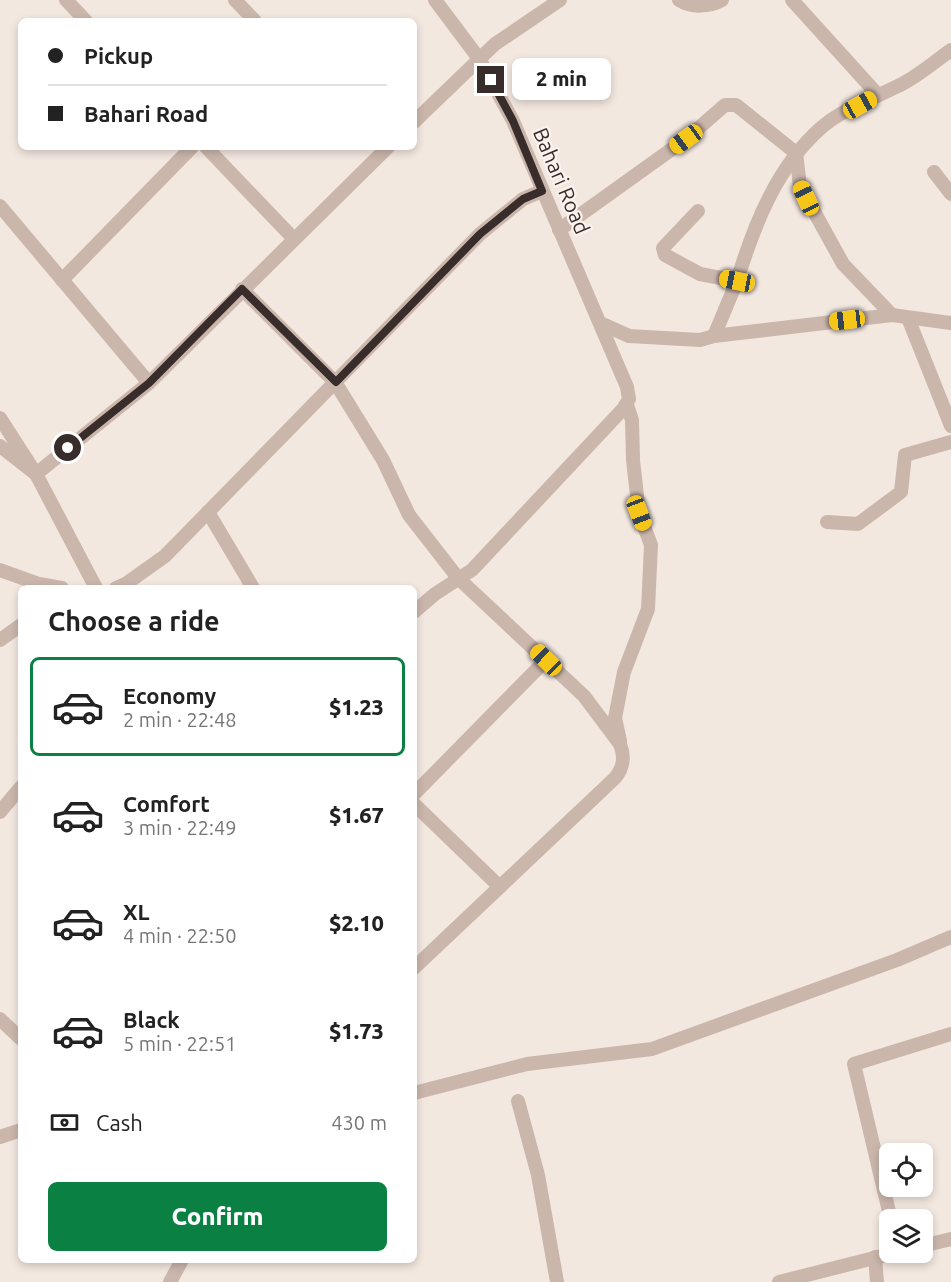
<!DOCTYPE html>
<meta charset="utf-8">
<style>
body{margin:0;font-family:Ubuntu,sans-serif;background:#f6f6f6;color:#222;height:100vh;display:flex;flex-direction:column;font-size:22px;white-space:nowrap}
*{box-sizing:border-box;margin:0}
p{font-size:20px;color:#767676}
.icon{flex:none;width:33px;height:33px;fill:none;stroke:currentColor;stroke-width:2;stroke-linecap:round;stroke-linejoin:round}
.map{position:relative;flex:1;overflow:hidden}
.details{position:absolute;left:18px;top:585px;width:399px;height:678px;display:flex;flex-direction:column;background:#fff;border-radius:9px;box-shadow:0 3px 9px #0003}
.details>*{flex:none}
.guide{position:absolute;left:18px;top:18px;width:399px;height:132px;border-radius:9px;box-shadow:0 3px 9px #0003;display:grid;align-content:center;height:132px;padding:0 30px;background:#fff}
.tools{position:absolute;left:879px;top:1143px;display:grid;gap:12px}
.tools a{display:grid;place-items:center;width:54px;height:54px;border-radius:9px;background:#fff;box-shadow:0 3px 9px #0003;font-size:30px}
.end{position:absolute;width:27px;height:27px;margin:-14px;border:8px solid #392d2b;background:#fff;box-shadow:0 0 0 3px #fff}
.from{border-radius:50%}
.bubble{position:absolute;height:42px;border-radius:9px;background:#fff;box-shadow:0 3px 9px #0003;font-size:20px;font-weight:800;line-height:42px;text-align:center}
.car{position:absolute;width:18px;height:36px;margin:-18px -9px;border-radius:8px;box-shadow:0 0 4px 2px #0007;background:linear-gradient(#f5c518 24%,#345 0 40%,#f5c518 0 76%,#345 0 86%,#f5c518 0)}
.guide b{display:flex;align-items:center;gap:21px;height:57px;font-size:22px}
.guide b+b{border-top:2px solid #e0e0e0}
.guide i{width:15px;height:15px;background:#222}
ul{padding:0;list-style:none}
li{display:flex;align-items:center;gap:18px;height:99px;margin:0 12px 9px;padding:0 18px;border:3px solid transparent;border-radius:9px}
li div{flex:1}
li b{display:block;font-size:22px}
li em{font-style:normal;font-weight:800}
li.selected{border-color:#0b8043}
li>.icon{width:54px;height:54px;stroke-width:1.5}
h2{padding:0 30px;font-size:27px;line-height:72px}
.pay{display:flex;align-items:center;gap:15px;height:66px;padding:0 30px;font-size:22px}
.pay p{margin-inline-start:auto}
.button{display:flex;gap:12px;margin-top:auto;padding:12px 30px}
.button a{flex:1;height:69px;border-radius:9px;background:#0b8043;color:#fff;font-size:24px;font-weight:800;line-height:69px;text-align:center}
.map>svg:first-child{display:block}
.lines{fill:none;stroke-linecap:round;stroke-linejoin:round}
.minor{stroke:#cbb6ac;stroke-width:14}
.route{stroke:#392d2b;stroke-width:8}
.labels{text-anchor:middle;stroke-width:4.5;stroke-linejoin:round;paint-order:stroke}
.street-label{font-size:21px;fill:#392d2b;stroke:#faf2ed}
</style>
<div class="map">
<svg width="951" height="1282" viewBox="0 0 951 1282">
<rect width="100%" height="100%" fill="#f3e8e0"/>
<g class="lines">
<!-- minor -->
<g class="minor">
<polyline points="66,0 86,21"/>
<polyline points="235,0 255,21"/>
<path d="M679 0C691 8 710 7 722 0"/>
<polyline points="792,0 878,95"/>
<polyline points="414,122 495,44 560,0"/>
<polyline points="206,147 293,238"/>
<polyline points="934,172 951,194"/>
<polyline points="0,206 149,383"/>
<polyline points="698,211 663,248 665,255 700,274 737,281 714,336"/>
<polyline points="559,230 686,139 725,105 736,105 796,153 800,186 843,264 892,315"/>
<polyline points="62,280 192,147"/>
<path d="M737 281C754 225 777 166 822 127 843 109 874 98 898 86 917 77 934 62 951 50"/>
<path d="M242 289 335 382 383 460 409 515 458 578 584 696 620 744C625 757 624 767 615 778L414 968"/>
<polyline points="908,318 951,426"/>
<polyline points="600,323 629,336 700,340 714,336 892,315 951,323"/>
<polyline points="0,418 36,474 96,588"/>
<polyline points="0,446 36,474 149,383 388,147"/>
<polyline points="208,512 253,588"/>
<polyline points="827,522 858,524 901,492 905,455 951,442"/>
<polyline points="0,570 39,584 62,588"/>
<polyline points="116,588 127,583 165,556 480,234 523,199 542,191"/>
<polyline points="414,612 435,594 472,570 623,409 629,399 627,387 513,121 480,60 435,0"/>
<polyline points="0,640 21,625"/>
<polyline points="620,741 615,718 624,672 648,609 651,545 639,513 633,460 632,420 627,405"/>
<polyline points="414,794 546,660"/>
<polyline points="414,804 500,887"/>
<polyline points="0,812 21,787"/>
<polyline points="0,1019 21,1039"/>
<polyline points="414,1093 527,1064 652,1049 897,960 951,937"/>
<polyline points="518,1101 538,1175 557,1282"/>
<polyline points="0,1137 21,1130"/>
<polyline points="891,1220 854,1064 951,1034"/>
<polyline points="922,1246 951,1239"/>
<polyline points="875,1257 877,1282"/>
<polyline points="170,1282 182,1260"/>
<polyline points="779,1282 898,1252"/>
</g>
</g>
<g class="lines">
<!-- route -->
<polyline class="route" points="68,448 149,383 242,289 336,382 480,234 523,199 542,191 513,121 491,80"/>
</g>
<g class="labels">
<!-- street labels -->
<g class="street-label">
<text transform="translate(561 181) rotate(67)" y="7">Bahari Road</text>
</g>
</g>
</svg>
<div class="tools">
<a><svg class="icon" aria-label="locate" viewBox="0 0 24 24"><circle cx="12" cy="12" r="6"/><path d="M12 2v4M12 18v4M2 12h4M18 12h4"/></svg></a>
<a><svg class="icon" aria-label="layers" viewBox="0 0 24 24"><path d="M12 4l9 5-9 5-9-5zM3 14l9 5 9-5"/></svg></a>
</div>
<i class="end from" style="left:68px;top:448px"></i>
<i class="end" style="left:491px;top:80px"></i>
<div class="bubble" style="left:512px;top:58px;width:99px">2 min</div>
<i class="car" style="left:860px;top:105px;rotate:61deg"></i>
<i class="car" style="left:686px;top:139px;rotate:234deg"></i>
<i class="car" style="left:806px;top:198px;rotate:335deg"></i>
<i class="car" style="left:737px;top:281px;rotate:281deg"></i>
<i class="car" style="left:847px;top:320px;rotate:263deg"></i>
<i class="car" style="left:639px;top:513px;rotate:159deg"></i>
<i class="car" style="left:546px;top:660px;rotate:314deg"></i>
<div class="guide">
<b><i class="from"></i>Pickup</b>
<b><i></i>Bahari Road</b>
</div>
<section class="details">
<h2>Choose a ride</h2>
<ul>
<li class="selected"><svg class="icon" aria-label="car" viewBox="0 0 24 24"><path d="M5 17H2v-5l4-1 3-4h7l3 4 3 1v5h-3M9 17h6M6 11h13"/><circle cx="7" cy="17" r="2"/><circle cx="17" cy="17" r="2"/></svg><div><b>Economy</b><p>2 min · 22:48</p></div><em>$1.23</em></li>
<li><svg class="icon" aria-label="car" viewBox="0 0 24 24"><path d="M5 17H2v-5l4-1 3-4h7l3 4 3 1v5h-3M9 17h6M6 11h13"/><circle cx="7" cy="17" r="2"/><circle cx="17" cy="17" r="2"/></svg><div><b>Comfort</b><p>3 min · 22:49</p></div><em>$1.67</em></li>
<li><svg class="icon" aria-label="car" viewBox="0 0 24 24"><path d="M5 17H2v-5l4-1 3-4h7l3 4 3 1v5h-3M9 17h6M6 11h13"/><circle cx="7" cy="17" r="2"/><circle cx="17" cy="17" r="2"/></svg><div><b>XL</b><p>4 min · 22:50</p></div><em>$2.10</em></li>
<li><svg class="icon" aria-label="car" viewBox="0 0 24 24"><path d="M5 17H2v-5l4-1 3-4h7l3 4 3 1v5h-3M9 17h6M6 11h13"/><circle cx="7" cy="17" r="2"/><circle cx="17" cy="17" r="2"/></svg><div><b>Black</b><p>5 min · 22:51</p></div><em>$1.73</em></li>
</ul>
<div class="pay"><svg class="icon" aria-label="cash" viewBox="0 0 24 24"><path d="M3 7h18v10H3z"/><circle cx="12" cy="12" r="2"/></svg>Cash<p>430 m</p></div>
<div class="button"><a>Confirm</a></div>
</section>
</div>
